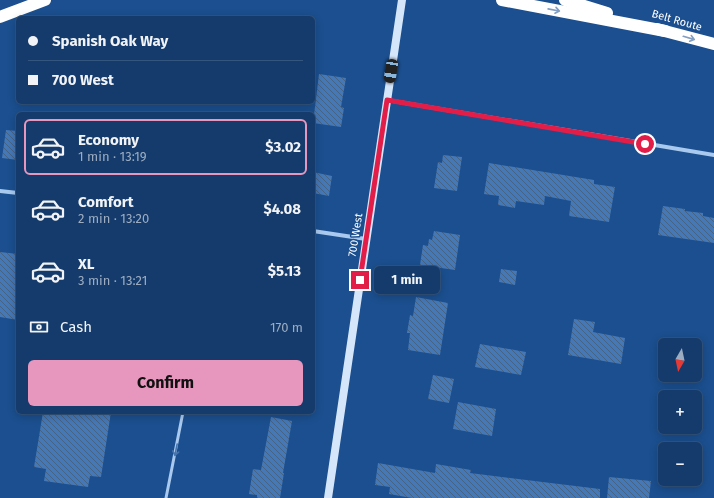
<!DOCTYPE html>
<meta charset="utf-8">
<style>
body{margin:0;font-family:"Fira Sans",sans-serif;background:#214673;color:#f1f3f6;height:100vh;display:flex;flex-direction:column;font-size:15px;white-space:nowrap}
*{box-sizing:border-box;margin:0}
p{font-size:13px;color:#9dadc1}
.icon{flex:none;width:22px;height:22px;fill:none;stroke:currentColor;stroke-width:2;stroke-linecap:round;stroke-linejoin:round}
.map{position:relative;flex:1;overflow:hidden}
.side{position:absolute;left:16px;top:112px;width:299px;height:302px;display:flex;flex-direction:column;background:#143b6b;border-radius:6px;box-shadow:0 2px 10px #0003,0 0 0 1px #33557e}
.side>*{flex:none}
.guide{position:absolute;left:16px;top:16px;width:299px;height:88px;border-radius:6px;box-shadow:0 2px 10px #0003,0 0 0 1px #33557e;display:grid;align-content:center;height:88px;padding:0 12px;background:#143b6b}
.needle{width:26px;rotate:189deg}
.fabs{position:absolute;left:658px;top:338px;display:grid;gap:8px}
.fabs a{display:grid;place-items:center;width:44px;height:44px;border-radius:6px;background:#143b6b;box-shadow:0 2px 10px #0003,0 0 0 1px #33557e;font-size:20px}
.end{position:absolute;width:18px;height:18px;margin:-9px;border:5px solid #e11d48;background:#fff;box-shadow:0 0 0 2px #fff}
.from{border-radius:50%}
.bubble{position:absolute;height:28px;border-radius:6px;background:#143b6b;box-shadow:0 2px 10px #0003,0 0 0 1px #33557e;font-size:13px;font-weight:700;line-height:28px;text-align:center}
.car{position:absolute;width:12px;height:24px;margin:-12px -6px;border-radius:5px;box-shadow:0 0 3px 1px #0007;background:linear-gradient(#222 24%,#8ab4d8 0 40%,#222 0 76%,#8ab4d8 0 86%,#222 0)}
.guide b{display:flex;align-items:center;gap:14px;height:38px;font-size:15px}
.guide b+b{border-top:1px solid #33557e}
.guide i{width:10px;height:10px;background:#f1f3f6}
ul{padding:7px 0 0;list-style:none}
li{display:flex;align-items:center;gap:12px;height:56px;margin:0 8px 6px;padding:0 4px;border:2px solid transparent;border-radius:6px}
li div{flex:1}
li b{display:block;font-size:15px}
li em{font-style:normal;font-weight:700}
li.current{border-color:#e797bd}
li>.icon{width:36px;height:36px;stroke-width:1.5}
.pay{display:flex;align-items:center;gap:10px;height:44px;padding:0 12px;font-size:15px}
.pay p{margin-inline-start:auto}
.action{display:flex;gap:8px;margin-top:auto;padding:8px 12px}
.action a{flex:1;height:46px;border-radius:6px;background:#e797bd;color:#111;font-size:16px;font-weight:700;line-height:46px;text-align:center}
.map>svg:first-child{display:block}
.building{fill:url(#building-back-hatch)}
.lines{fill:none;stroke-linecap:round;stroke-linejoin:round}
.service{stroke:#a9c9ee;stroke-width:3}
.minor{stroke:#a9c9ee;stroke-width:4}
.secondary{stroke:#d6e6fa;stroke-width:8}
.motorway{stroke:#fff;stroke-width:12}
.oneway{stroke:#829ec1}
.oneway2{stroke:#4674ac}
.route{stroke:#e11d48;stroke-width:5}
.labels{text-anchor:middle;stroke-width:3;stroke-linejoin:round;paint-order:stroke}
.street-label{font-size:11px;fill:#fff;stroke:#1b4f8f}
</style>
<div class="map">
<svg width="714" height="498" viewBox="0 0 714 498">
<defs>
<pattern id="building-back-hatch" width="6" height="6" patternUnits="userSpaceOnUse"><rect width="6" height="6" fill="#4478b7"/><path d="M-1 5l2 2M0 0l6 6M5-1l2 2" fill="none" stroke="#486282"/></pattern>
</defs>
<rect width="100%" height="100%" fill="#1b4f8f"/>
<!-- building -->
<g class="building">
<polygon points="319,74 346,78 341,107 344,108 341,127 313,123"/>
<polygon points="6,130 18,131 18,160 2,158"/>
<polygon points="443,155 462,157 457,191 434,188 438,162 442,163"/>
<polygon points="489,163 594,180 594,184 615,187 609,222 569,216 571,201 545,196 544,205 516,201 515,208 498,205 499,196 484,194"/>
<polygon points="313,172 332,176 329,196 313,193"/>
<polygon points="663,206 685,209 685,211 703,213 703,216 714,218 714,243 658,235"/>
<polygon points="434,231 460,235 455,270 420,265 423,245 428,246 429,239 432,240"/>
<polygon points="0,252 18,254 18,320 0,317"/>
<polygon points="501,269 517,271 515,285 499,282"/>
<polygon points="416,297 448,303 440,355 408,350 410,333 407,333 410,315 413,316"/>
<polygon points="574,319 595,322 593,332 625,338 621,364 568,355"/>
<polygon points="480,344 526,352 521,375 475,367"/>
<polygon points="433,375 454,379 449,403 428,399"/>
<polygon points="458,402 496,409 492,436 453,429"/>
<polygon points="43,412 111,412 101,477 90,476 88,487 44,481 46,469 34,467"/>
<polygon points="271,417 292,421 283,473 284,473 280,498 257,498 257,495 249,494 253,469 261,470"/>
<polygon points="378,463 435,473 436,464 471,470 470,473 600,489 600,498 412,498 389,494 390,487 375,485"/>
<polygon points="609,477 651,481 649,498 607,498"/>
</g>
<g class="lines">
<!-- service -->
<polyline class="service" points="166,498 183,412"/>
<!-- minor -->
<g class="minor">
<polyline points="387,100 714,155"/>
<polyline points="0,191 18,193"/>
<polyline points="313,231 366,239"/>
</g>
<!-- secondary -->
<polyline class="secondary" points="328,498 402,0"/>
<!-- motorway -->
<g class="motorway">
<polyline points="502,0 665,31"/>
<polyline points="565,0 607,13"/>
<polyline points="0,17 45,0"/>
<polyline points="657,29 714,44"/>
</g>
</g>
<!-- one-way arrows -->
<defs><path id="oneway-shaft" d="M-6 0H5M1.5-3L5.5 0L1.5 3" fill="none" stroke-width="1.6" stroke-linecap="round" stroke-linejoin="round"/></defs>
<g class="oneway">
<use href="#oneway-shaft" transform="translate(554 10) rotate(11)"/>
<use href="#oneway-shaft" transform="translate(689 38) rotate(16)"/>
</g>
<use class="oneway2" href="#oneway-shaft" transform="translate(176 450) rotate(101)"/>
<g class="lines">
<!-- route -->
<polyline class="route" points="360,280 387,100 645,144"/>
</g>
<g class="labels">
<!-- street labels -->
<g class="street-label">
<text transform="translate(677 20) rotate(16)" y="4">Belt Route</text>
<text transform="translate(355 235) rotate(-81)" y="4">700 West</text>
</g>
</g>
</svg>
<div class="fabs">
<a><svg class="needle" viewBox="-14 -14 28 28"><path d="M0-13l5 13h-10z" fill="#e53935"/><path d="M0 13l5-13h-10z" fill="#9dadc1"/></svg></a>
<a>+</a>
<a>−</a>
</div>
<i class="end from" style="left:645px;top:144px"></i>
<i class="end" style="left:360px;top:280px"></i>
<div class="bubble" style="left:374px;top:266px;width:66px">1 min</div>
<i class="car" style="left:391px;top:71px;rotate:189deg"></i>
<div class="guide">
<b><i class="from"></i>Spanish Oak Way</b>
<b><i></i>700 West</b>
</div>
<section class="side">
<ul>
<li class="current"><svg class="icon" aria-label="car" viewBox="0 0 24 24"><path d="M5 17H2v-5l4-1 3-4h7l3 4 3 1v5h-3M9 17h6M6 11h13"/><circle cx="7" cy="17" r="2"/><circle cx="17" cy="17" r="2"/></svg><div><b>Economy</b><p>1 min · 13:19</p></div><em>$3.02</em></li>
<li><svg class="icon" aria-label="car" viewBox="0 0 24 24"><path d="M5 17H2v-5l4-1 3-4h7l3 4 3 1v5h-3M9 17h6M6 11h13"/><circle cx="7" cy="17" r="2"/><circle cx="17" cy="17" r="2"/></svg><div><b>Comfort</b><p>2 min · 13:20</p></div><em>$4.08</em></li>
<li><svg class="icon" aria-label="car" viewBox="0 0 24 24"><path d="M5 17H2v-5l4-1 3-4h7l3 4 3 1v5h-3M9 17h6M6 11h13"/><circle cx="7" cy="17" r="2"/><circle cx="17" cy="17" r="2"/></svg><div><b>XL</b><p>3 min · 13:21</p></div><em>$5.13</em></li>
</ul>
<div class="pay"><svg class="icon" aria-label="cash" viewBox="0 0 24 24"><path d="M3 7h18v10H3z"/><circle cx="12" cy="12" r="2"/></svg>Cash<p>170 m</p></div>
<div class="action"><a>Confirm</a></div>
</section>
</div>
